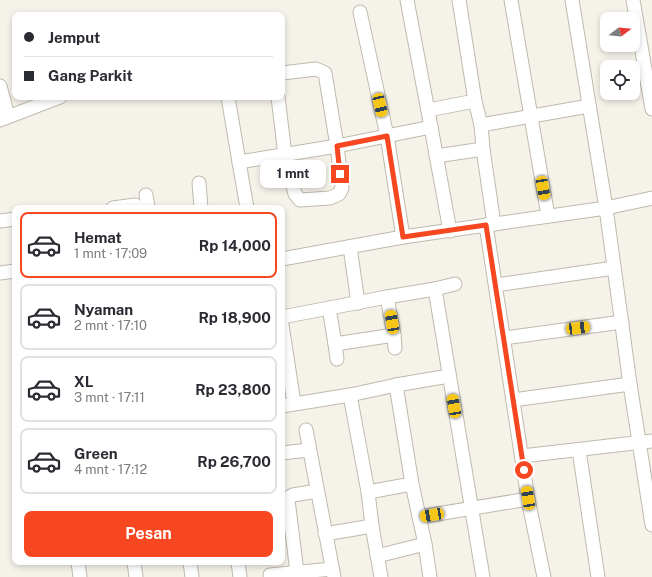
<!DOCTYPE html>
<html lang="id">
<meta charset="utf-8">
<style>
body{margin:0;font-family:"Public Sans",sans-serif;background:#f7f7f7;color:#2b2b33;height:100vh;display:flex;flex-direction:column;font-size:15px;white-space:nowrap}
*{box-sizing:border-box;margin:0}
p{font-size:13px;color:#7c7c81}
.icon{flex:none;width:22px;height:22px;fill:none;stroke:currentColor;stroke-width:2;stroke-linecap:round;stroke-linejoin:round}
.map{position:relative;flex:1;overflow:hidden}
.details{position:absolute;left:12px;top:205px;width:273px;height:360px;display:flex;flex-direction:column;background:#fff;border-radius:8px;box-shadow:0 2px 6px #0003}
.details>*{flex:none}
.hud{position:absolute;left:12px;top:12px;width:273px;height:88px;border-radius:8px;box-shadow:0 2px 6px #0003;display:grid;align-content:center;height:88px;padding:0 12px;background:#fff}
.needle{width:26px;rotate:74deg}
.buttons{position:absolute;left:600px;top:12px;display:grid;gap:8px}
.buttons a{display:grid;place-items:center;width:40px;height:40px;border-radius:8px;background:#fff;box-shadow:0 2px 6px #0003;font-size:20px}
.end{position:absolute;width:18px;height:18px;margin:-9px;border:5px solid #f64720;background:#fff;box-shadow:0 0 0 2px #fff}
.from{border-radius:50%}
.bubble{position:absolute;height:28px;border-radius:8px;background:#fff;box-shadow:0 2px 6px #0003;font-size:13px;font-weight:700;line-height:28px;text-align:center}
.car{position:absolute;width:12px;height:24px;margin:-12px -6px;border-radius:5px;box-shadow:0 0 3px 1px #0007;background:linear-gradient(#f5c518 24%,#345 0 40%,#f5c518 0 76%,#345 0 86%,#f5c518 0)}
.hud b{display:flex;align-items:center;gap:14px;height:38px;font-size:15px}
.hud b+b{border-top:1px solid #e1e1e2}
.hud i{width:10px;height:10px;background:#2b2b33}
ul{padding:7px 0 0;list-style:none}
li{display:flex;align-items:center;gap:12px;height:66px;margin:0 8px 6px;padding:0 4px;border:2px solid #e1e1e2;border-radius:8px}
li div{flex:1}
li b{display:block;font-size:15px}
li em{font-style:normal;font-weight:700}
li.on{border-color:#f64720}
li>.icon{width:36px;height:36px;stroke-width:1.5}
.button{display:flex;gap:8px;margin-top:auto;padding:8px 12px}
.button a{flex:1;height:46px;border-radius:8px;background:#f64720;color:#fff;font-size:16px;font-weight:700;line-height:46px;text-align:center}
.map>svg:first-child{display:block}
.lines{fill:none;stroke-linecap:round;stroke-linejoin:round}
.street-casing{stroke:#c0baad;stroke-width:15}
.street{stroke:#fff;stroke-width:13}
.route{stroke:#f64720;stroke-width:5}
</style>
<div class="map">
<svg width="652" height="577" viewBox="0 0 652 577">
<rect width="100%" height="100%" fill="#f5f2ea"/>
<g class="lines">
<defs>
<g id="street">
<polyline points="407,0 431,127 450,231"/>
<polyline points="459,0 475,101 481,125 483,149 494,224"/>
<polyline points="511,0 548,216"/>
<polyline points="572,0 606,208 630,384 652,525"/>
<polyline points="633,0 652,109"/>
<polyline points="360,12 387,136 403,237"/>
<polyline points="0,86 8,116"/>
<polyline points="228,97 239,162 247,208"/>
<polyline points="278,97 285,155 295,194 300,200 330,198 339,194 342,188 337,146 325,73 316,69 282,73"/>
<polyline points="428,110 475,101"/>
<polyline points="0,120 60,97"/>
<polyline points="481,125 589,106"/>
<polyline points="436,156 483,149"/>
<polyline points="239,162 337,146 431,127"/>
<polyline points="199,183 201,208"/>
<polyline points="146,195 148,208"/>
<polyline points="113,208 135,205 136,208"/>
<polyline points="0,221 15,219"/>
<polyline points="486,225 528,499 544,577"/>
<polyline points="350,247 358,303"/>
<polyline points="282,259 403,237 606,208 652,198"/>
<polyline points="0,273 15,271"/>
<polyline points="496,285 614,268"/>
<polyline points="435,289 483,577"/>
<polyline points="387,297 394,335 395,348"/>
<polyline points="329,308 335,344 337,359"/>
<polyline points="282,317 387,297 435,289 455,284"/>
<polyline points="282,325 294,403"/>
<polyline points="504,338 622,322"/>
<polyline points="335,344 394,335"/>
<polyline points="396,385 412,484 425,544 430,577"/>
<polyline points="513,400 630,384"/>
<polyline points="282,406 350,395"/>
<polyline points="306,430 334,577"/>
<polyline points="579,450 598,577"/>
<polyline points="282,453 309,450"/>
<polyline points="522,456 652,441"/>
<polyline points="368,492 412,484"/>
<polyline points="419,517 528,499"/>
<polyline points="325,534 372,526"/>
<polyline points="377,556 425,544"/>
<polyline points="78,562 80,577"/>
<polyline points="134,562 136,577"/>
<polyline points="190,562 192,577"/>
<polyline points="238,562 240,577"/>
<polyline points="297,572 288,500 289,497 293,495 317,491"/>
<polyline points="270,575 332,569"/>
<polyline points="381,577 372,526 368,492 350,395 396,385 449,376"/>
</g>
</defs>
<!-- street casing -->
<use href="#street" class="street-casing"/>
<!-- street -->
<use href="#street" class="street"/>
</g>
<g class="lines">
<!-- route -->
<polyline class="route" points="340,174 337,146 387,136 403,237 486,225 524,470"/>
</g>
</svg>
<div class="buttons">
<a><svg class="needle" viewBox="-14 -14 28 28"><path d="M0-13l5 13h-10z" fill="#e53935"/><path d="M0 13l5-13h-10z" fill="#7c7c81"/></svg></a>
<a><svg class="icon" aria-label="locate" viewBox="0 0 24 24"><circle cx="12" cy="12" r="6"/><path d="M12 2v4M12 18v4M2 12h4M18 12h4"/></svg></a>
</div>
<i class="end from" style="left:524px;top:470px"></i>
<i class="end" style="left:340px;top:174px"></i>
<div class="bubble" style="left:260px;top:160px;width:66px">1 mnt</div>
<i class="car" style="left:380px;top:105px;rotate:167deg"></i>
<i class="car" style="left:543px;top:188px;rotate:170deg"></i>
<i class="car" style="left:392px;top:322px;rotate:350deg"></i>
<i class="car" style="left:578px;top:328px;rotate:83deg"></i>
<i class="car" style="left:454px;top:406px;rotate:350deg"></i>
<i class="car" style="left:528px;top:498px;rotate:351deg"></i>
<i class="car" style="left:432px;top:515px;rotate:260deg"></i>
<div class="hud">
<b><i class="from"></i>Jemput</b>
<b><i></i>Gang Parkit</b>
</div>
<section class="details">
<ul>
<li class="on"><svg class="icon" aria-label="car" viewBox="0 0 24 24"><path d="M5 17H2v-5l4-1 3-4h7l3 4 3 1v5h-3M9 17h6M6 11h13"/><circle cx="7" cy="17" r="2"/><circle cx="17" cy="17" r="2"/></svg><div><b>Hemat</b><p>1 mnt · 17:09</p></div><em>Rp 14,000</em></li>
<li><svg class="icon" aria-label="car" viewBox="0 0 24 24"><path d="M5 17H2v-5l4-1 3-4h7l3 4 3 1v5h-3M9 17h6M6 11h13"/><circle cx="7" cy="17" r="2"/><circle cx="17" cy="17" r="2"/></svg><div><b>Nyaman</b><p>2 mnt · 17:10</p></div><em>Rp 18,900</em></li>
<li><svg class="icon" aria-label="car" viewBox="0 0 24 24"><path d="M5 17H2v-5l4-1 3-4h7l3 4 3 1v5h-3M9 17h6M6 11h13"/><circle cx="7" cy="17" r="2"/><circle cx="17" cy="17" r="2"/></svg><div><b>XL</b><p>3 mnt · 17:11</p></div><em>Rp 23,800</em></li>
<li><svg class="icon" aria-label="car" viewBox="0 0 24 24"><path d="M5 17H2v-5l4-1 3-4h7l3 4 3 1v5h-3M9 17h6M6 11h13"/><circle cx="7" cy="17" r="2"/><circle cx="17" cy="17" r="2"/></svg><div><b>Green</b><p>4 mnt · 17:12</p></div><em>Rp 26,700</em></li>
</ul>
<div class="button"><a>Pesan</a></div>
</section>
</div>
